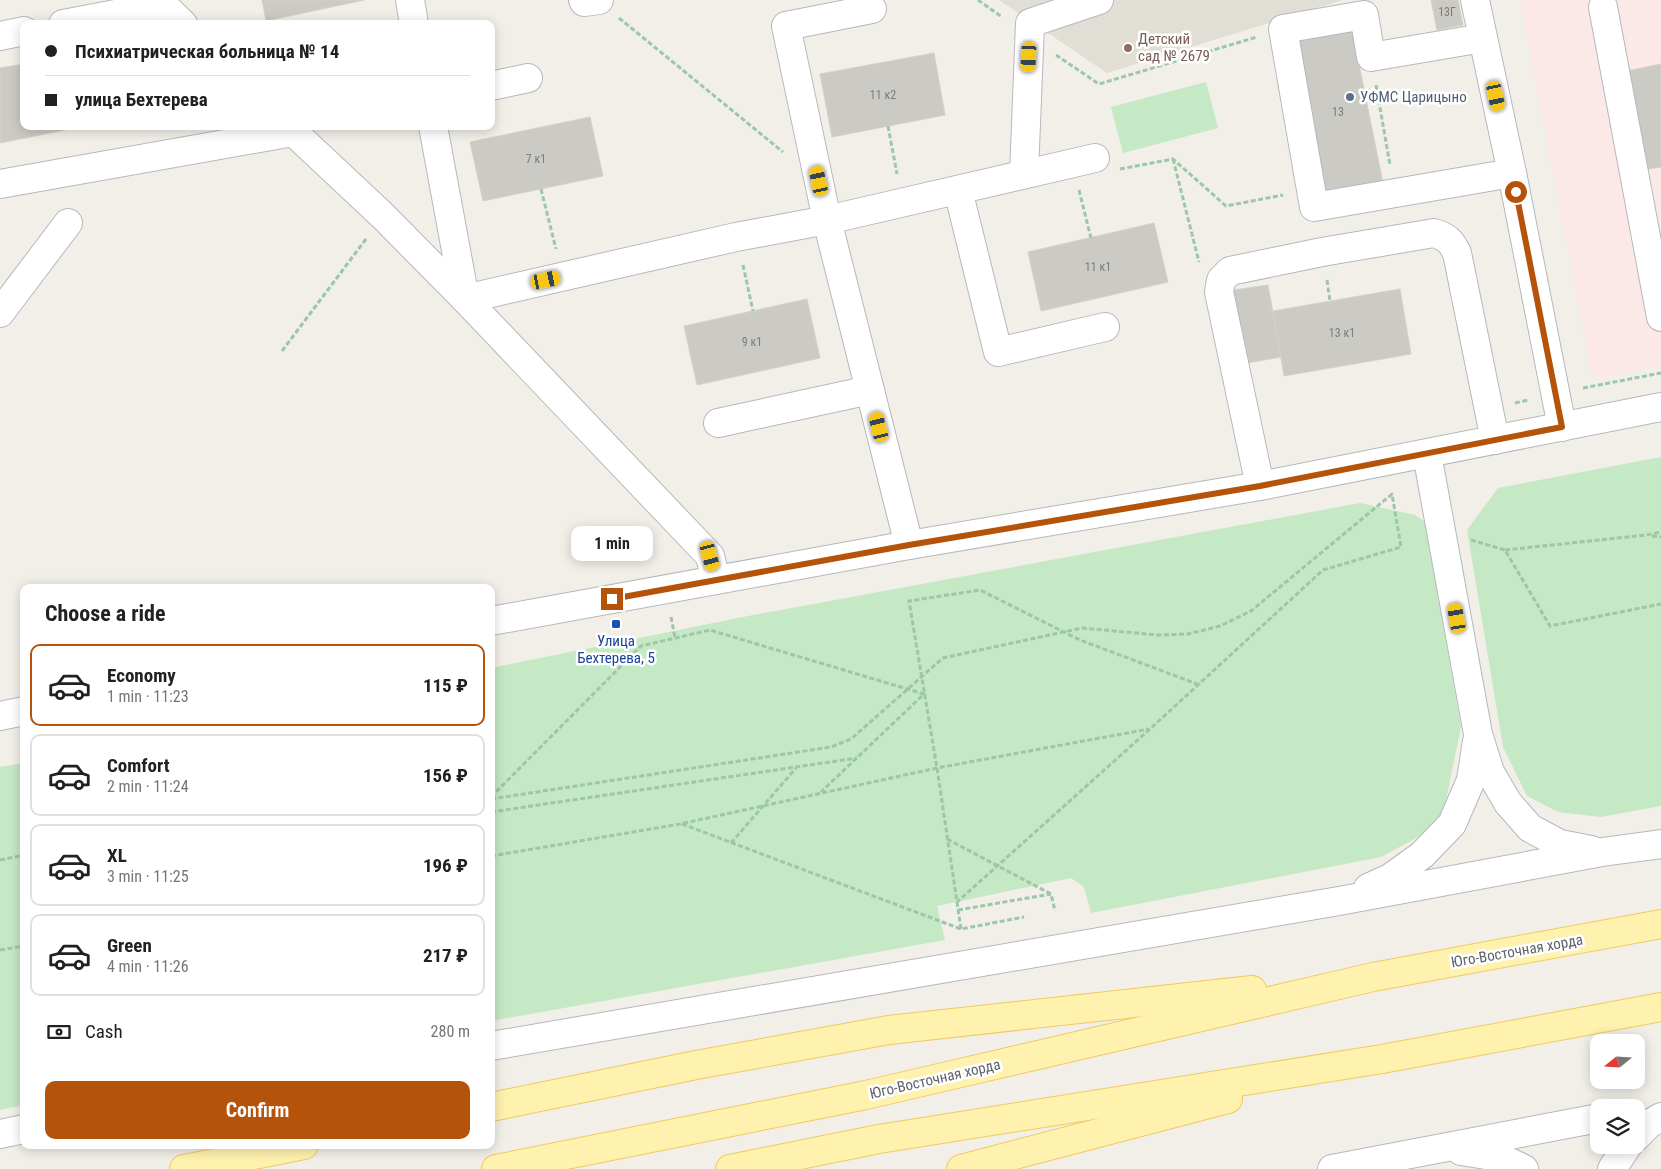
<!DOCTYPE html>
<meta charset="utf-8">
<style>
body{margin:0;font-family:"Roboto Condensed",sans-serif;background:#f2f2f2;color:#202124;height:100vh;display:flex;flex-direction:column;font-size:19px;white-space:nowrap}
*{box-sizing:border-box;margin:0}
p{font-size:16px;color:#757577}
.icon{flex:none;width:28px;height:28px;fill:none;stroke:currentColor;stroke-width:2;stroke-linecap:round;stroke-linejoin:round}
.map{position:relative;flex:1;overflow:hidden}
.details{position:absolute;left:20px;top:584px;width:475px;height:565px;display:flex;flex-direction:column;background:#fff;border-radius:10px;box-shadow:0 2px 12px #0003}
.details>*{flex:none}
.banner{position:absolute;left:20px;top:20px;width:475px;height:110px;border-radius:10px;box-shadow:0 2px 12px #0003;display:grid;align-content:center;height:110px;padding:0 25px;background:#fff}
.needle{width:32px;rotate:252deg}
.tools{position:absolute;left:1590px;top:1034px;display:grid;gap:10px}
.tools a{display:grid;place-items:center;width:55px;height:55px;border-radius:10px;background:#fff;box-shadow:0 2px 12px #0003;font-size:25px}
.end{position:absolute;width:22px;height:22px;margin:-11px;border:6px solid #b45309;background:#fff;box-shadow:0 0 0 2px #fff}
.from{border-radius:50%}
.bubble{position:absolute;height:35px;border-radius:10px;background:#fff;box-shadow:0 2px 12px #0003;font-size:16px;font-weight:700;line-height:35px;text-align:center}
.car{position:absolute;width:15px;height:30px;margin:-15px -8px;border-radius:6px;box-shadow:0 0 4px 1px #0007;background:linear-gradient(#f5c518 24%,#345 0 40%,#f5c518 0 76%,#345 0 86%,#f5c518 0)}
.banner b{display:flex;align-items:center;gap:18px;height:48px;font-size:19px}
.banner b+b{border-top:1px solid #e0e0e0}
.banner i{width:12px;height:12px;background:#202124}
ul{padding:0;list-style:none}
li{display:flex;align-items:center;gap:15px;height:82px;margin:0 10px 8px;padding:0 15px;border:2px solid #e0e0e0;border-radius:10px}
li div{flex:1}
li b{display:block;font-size:19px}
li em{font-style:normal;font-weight:700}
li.current{border-color:#b45309}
li>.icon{width:45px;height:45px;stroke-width:1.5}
h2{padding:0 25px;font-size:22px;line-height:60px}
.pay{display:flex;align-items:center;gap:12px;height:55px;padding:0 25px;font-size:19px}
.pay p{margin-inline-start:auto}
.cta{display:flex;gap:10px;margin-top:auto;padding:10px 25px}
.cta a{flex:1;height:58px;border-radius:10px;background:#b45309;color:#fff;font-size:20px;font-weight:700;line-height:58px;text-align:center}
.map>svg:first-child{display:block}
.education{fill:#e1ded6}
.medical{fill:#fce8e6}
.green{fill:#c5e8c5}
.building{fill:#cccac5;stroke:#d6d1c6}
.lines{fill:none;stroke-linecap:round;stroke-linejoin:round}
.minor-casing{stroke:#b5b8bc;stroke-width:30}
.major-casing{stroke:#f2c960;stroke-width:30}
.path{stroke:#9cc7a9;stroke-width:3;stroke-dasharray:5 2.5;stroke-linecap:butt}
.minor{stroke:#fff;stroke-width:28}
.major{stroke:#fff2af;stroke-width:28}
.route{stroke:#b45309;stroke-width:6}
.education-dot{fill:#8d6e63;stroke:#fff;stroke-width:2}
.service-dot{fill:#5c6f8a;stroke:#fff;stroke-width:2}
.transit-dot{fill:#1a4fb4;stroke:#fff;stroke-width:2}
.labels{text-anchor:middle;stroke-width:5;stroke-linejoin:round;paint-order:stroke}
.number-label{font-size:12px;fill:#7a7d7f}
.education-label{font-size:15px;fill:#785e54;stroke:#fff;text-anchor:start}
.service-label{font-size:15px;fill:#4e5e75;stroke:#fff;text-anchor:start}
.transit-label{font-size:15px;fill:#164399;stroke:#fff}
.street-label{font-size:15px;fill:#5f6368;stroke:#fff}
</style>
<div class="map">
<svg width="1661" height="1169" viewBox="0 0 1661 1169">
<rect width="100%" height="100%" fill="#f1efe8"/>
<!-- education -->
<polygon class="education" points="999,0 1343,0 1107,73"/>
<!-- medical -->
<polygon class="medical" points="1520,0 1661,0 1661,365 1593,379"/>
<!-- green -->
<g class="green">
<polygon points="1206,82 1218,128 1123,153 1111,107"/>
<polygon points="1661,457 1661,806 1601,817 1558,812 1527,796 1503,747 1467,530 1498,488"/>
<polygon points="1360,503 1415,515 1425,522 1461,727 1444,810 1422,835 1381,857 1091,913 1084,887 1071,878 937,906 945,940 491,1021 491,668 743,617"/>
<polygon points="24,763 24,1105 0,1110 0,767"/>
</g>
<!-- building -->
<g class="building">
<polygon points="262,0 364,0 266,21"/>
<polygon points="1431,0 1458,0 1463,25 1437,30"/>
<polygon points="1352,30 1383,183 1324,195 1293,41"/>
<polygon points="934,53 945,115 832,137 820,74"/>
<polygon points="24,64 24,126 85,126 0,143 0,68"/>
<polygon points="1661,64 1661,167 1648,169 1627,71"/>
<polygon points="590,117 603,176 483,201 470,142"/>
<polygon points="1154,223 1168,282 1041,311 1028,252"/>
<polygon points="1268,285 1281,357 1247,363 1234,290"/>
<polygon points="1400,289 1411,354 1284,376 1273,311"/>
<polygon points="807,299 820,358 697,385 684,326"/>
</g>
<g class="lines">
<defs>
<g id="minor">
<polyline points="158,0 183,24"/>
<polyline points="410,0 414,24"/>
<polyline points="583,0 584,2 599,0"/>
<polyline points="1475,0 1512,173 1562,427"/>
<polyline points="1603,7 1661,317"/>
<polyline points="872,9 786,26 827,220 909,545"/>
<polyline points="63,24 163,5"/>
<polyline points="0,36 24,31"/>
<polyline points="1483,38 1371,57 1364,15 1283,29 1314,207 1512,173"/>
<polyline points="491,86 528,78"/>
<polyline points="287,126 383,216 465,299 710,556 716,580"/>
<polyline points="433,126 465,299 736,237 827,220 1095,158"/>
<polyline points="1024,174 1030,23 1099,0"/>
<polyline points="0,184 293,132"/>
<polyline points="958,190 998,352 1105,327"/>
<polyline points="0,313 68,223"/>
<polyline points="718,423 870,390"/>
<polyline points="1427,454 1478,734 1490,772 1508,803 1530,828 1560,844 1591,850"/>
<path d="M1260 486 1219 292 1221 280 1230 271 1322 252 1434 233C1447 237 1451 241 1457 253L1495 440"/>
<polyline points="491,621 909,545 1260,486 1661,407"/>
<polyline points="0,716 24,711"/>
<polyline points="1368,888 1390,878 1422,855 1452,824 1471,780 1477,741"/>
<polyline points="491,1046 1339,901 1602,852 1661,844"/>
<polyline points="0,1134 24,1129"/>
<polyline points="1636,1137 1649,1124 1661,1117"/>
<polyline points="1461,1151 1499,1157 1524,1169"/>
<polyline points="1332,1169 1599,1118"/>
<polyline points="1612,1169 1628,1145"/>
</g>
<g id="major">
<polyline points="491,1107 696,1065 889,1030 1252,990"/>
<polyline points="184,1169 304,1145"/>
<polyline points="496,1169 866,1095 1373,977 1661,924"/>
<polyline points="730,1169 879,1139 1382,1059 1661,1007"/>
<polyline points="961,1169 1228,1099"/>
</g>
</defs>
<!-- minor casing -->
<use href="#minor" class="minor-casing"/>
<!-- major casing -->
<use href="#major" class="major-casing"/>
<!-- path -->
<g class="path">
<polyline points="978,0 1002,17"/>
<polyline points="619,18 783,152"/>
<polyline points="1056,55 1099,84 1257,37"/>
<polyline points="1376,85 1390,165"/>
<polyline points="888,126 897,174"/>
<polyline points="1173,159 1199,262"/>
<polyline points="1120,169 1173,159 1226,206 1283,195"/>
<polyline points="541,189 556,249"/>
<polyline points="1079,190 1091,238"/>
<polyline points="743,265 753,311"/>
<polyline points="1327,280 1330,301"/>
<polyline points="282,351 366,239"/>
<polyline points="1583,388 1661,373"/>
<polyline points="1515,403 1528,400"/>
<polyline points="1652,536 1661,537"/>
<polyline points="1471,540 1505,550 1550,626 1661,604"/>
<polyline points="1505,550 1646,535 1661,532"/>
<polyline points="671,617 675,638"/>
<polyline points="491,797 641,646 710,630 924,694 821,792"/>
<polyline points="491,799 831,747 851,739 943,658 1082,628 1158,635 1188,634 1220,626 1251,611 1392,494 1401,547 1323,570 1150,729 957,902"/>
<polyline points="491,812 857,758"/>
<polyline points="682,824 961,929 1024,917"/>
<polyline points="947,839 1051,894 1055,911"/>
<polyline points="731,843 796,768"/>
<polyline points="491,856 680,824 937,768 1149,729"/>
<polyline points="0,860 24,855"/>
<polyline points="958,910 1051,894"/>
<polyline points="961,929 937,768 909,601 980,590 1080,640 1197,684"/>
<polyline points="0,950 24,946"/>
</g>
<!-- minor -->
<use href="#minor" class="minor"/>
<!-- major -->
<use href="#major" class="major"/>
</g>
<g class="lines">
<!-- route -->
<polyline class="route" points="612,599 909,545 1260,486 1562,427 1516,192"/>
</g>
<!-- markers -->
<circle class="education-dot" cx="1128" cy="48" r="5"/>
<circle class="service-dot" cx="1350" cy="97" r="5"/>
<rect class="transit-dot" x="611" y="619" width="10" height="10" rx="2.5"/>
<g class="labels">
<!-- number labels -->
<g class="number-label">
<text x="1447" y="16">13Г</text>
<text x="883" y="99">11 к2</text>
<text x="1338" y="116">13</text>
<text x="536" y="163">7 к1</text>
<text x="1098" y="271">11 к1</text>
<text x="1342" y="337">13 к1</text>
<text x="752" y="346">9 к1</text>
</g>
<!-- education labels -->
<g class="education-label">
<text x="1138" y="44">Детский<tspan x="1138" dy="17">сад № 2679</tspan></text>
</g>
<!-- service labels -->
<g class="service-label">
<text x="1360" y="102">УФМС Царицыно</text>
</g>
<!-- transit labels -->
<g class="transit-label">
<text x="616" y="646">Улица<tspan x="616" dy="17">Бехтерева, 5</tspan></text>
</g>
<!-- street labels -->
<g class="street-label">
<text transform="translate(1517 951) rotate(-10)" y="5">Юго-Восточная хорда</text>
<text transform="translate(935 1079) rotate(-13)" y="5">Юго-Восточная хорда</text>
</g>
</g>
</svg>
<div class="tools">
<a><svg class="needle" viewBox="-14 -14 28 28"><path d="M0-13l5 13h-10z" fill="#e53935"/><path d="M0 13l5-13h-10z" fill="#757577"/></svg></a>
<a><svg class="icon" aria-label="layers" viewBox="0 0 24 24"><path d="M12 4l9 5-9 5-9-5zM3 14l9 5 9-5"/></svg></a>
</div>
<i class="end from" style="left:1516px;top:192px"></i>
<i class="end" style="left:612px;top:599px"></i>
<div class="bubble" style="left:571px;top:526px;width:82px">1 min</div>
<i class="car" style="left:1029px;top:57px;rotate:183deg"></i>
<i class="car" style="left:1496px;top:96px;rotate:168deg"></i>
<i class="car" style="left:819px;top:181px;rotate:348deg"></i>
<i class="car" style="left:546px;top:280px;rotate:78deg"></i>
<i class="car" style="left:879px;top:427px;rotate:346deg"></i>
<i class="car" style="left:710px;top:556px;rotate:165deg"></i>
<i class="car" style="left:1457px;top:618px;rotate:350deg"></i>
<div class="banner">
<b><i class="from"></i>Психиатрическая больница № 14</b>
<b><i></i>улица Бехтерева</b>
</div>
<section class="details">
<h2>Choose a ride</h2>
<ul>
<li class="current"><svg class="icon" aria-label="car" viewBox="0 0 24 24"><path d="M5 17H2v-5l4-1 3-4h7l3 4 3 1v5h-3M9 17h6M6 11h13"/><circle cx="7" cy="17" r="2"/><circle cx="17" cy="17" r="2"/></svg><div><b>Economy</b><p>1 min · 11:23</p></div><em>115 ₽</em></li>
<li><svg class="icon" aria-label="car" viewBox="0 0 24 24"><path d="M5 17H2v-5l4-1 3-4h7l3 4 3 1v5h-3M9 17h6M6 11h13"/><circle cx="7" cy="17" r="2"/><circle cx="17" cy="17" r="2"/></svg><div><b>Comfort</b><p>2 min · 11:24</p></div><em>156 ₽</em></li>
<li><svg class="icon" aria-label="car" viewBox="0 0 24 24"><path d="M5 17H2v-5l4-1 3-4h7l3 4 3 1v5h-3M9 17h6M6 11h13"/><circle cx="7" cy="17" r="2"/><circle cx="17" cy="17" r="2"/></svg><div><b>XL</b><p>3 min · 11:25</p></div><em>196 ₽</em></li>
<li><svg class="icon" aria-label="car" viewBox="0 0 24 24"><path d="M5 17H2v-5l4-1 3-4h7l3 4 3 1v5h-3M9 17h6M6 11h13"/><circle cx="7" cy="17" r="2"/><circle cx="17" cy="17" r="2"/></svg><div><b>Green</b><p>4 min · 11:26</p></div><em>217 ₽</em></li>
</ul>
<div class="pay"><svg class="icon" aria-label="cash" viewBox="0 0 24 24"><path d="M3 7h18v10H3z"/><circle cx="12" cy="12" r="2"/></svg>Cash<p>280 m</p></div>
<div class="cta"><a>Confirm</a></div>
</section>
</div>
